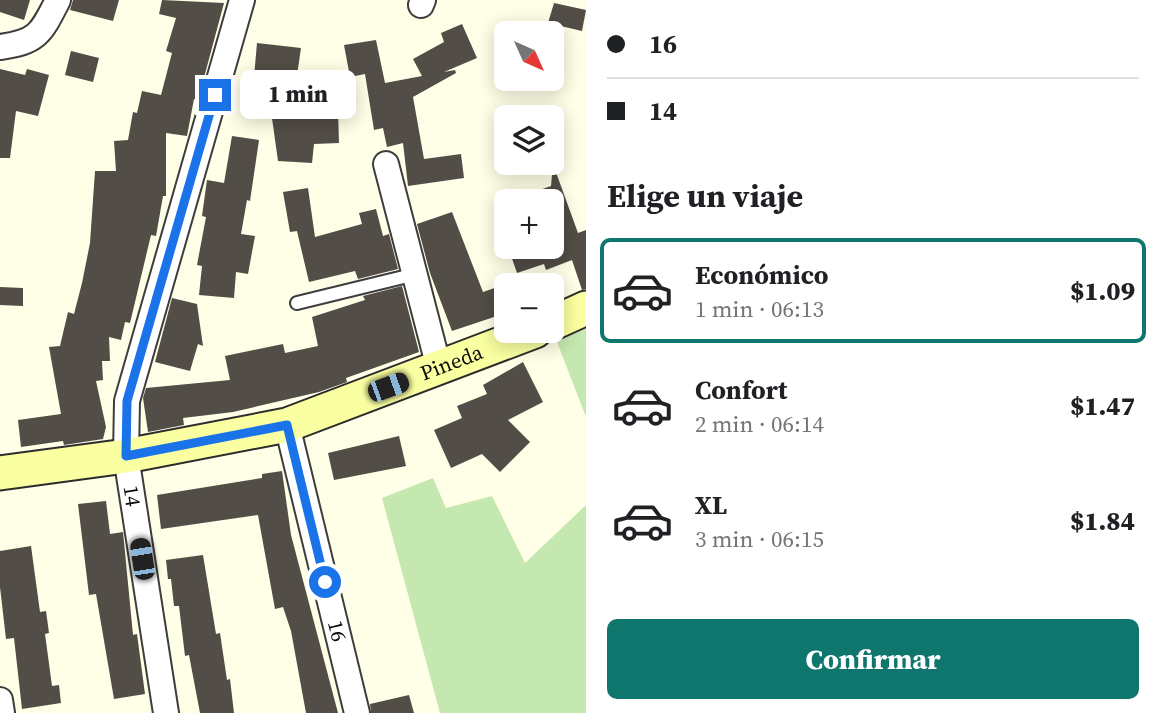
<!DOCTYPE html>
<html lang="es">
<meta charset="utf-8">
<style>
body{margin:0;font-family:"Source Serif 4",serif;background:#f2f2f2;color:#202124;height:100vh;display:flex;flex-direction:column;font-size:26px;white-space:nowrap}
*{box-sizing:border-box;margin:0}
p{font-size:23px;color:#757577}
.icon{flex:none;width:38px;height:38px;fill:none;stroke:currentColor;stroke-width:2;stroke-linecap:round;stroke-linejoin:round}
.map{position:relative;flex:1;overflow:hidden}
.drawer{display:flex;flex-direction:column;background:#fff;width:574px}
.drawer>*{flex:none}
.hud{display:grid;align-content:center;height:154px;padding:0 21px;background:#fff}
.needle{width:46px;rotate:135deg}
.controls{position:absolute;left:494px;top:21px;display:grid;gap:14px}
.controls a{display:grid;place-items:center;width:70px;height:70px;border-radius:10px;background:#fff;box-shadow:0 4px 18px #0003;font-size:35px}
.end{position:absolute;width:32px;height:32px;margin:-16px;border:9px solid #1a73e8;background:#fff;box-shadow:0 0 0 4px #fff}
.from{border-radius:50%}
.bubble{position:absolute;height:49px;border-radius:10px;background:#fff;box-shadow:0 4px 18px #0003;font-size:23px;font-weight:800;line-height:49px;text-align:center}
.car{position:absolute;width:21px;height:42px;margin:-21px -10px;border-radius:9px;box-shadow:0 0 5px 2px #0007;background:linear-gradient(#222 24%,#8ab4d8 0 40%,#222 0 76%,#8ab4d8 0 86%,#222 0)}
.hud b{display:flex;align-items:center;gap:24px;height:66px;font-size:26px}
.hud b+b{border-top:2px solid #e0e0e0}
.hud i{width:18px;height:18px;background:#202124}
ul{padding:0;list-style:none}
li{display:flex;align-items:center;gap:21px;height:105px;margin:0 14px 10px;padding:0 7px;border:4px solid transparent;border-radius:10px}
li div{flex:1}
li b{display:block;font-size:26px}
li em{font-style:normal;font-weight:800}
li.active{border-color:#0f766e}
li>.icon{width:63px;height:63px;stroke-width:1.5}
h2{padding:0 21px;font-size:32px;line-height:84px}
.primary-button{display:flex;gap:14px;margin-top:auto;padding:14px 21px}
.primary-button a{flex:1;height:80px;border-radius:10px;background:#0f766e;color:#fff;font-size:28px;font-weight:800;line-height:80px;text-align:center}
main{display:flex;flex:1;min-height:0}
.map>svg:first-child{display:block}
.green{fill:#c5e8b1}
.building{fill:#524d46}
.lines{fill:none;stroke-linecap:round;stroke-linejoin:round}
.lane-casing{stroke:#3d3d3d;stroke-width:16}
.street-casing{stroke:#3d3d3d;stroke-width:28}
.secondary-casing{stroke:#2c2c2c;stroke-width:37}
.lane{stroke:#fff;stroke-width:12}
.street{stroke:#fff;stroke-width:24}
.secondary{stroke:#faffa1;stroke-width:33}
.route{stroke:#1a73e8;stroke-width:9}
.labels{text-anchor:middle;stroke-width:7;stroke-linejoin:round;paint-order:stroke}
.street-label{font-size:21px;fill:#0a0a0a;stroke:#fff}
</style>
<main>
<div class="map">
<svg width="586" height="713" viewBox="0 0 586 713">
<rect width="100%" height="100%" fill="#fffee6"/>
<!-- green -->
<g class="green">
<polygon points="586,325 586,417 557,342"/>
<polygon points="433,478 446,508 492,496 525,563 586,505 586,713 440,713 382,498"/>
</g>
<!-- building -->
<g class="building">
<polygon points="0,0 30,0 24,20 0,12"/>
<polygon points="73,0 119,0 113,21 70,10"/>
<polygon points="162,0 224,3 198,100 194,99 187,136 166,133 166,196 163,196 156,236 151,235 130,323 125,322 121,340 109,337 110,361 102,361 103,380 96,381 106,427 103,439 64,445 63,441 21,447 18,420 61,414 49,347 60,346 68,312 74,314 82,283 90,243 95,171 116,171 114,141 128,140 133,112 137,113 142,91 161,95 172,53 166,51 176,18 159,14"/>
<polygon points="554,3 586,10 582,31 548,23"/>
<polygon points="462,24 477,58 444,72 455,70 456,73 413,97 424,159 461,154 464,178 408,186 403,143 387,147 383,128 374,130 365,74 350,77 344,45 376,40 385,83 422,76 413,59 444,42 441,33"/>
<polygon points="257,43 301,48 295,89 268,95 267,85 263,112 251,111"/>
<polygon points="71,51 99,58 93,82 65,75"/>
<polygon points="0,69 25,75 27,69 49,75 38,116 16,111 10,158 0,158"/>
<polygon points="338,109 339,143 314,144 312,163 278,161 271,111"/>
<polygon points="232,136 259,140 250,201 247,200 241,234 255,236 248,274 236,272 234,298 199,295 202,266 197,265 206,217 202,216 207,180 224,183"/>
<polygon points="553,164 578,233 586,230 586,289 582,290 572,260 546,270 544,264 517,273 508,247 551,247 551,201 514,199 551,186"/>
<polygon points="308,188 315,237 362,224 359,213 376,209 383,236 389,234 398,269 358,279 355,271 309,282 297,231 290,232 283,192"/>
<polygon points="452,212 483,292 506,284 506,313 452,331 430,273 417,224"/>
<polygon points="402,286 419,352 346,378 347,382 319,392 233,412 183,418 184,425 148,432 143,398 146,388 230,380 225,356 283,344 285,353 318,346 312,317 365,300 363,296"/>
<polygon points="0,287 23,288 23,306 0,305"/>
<polygon points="172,298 197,304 203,346 198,344 190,371 155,362"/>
<polygon points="523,362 543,402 508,420 530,442 500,472 482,454 451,468 434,430 462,418 457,406 487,394 483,385"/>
<polygon points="399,436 406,466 334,480 328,453"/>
<polygon points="282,471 291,535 338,713 306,713 291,631 283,607 275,609 258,515 161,529 157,495 262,478 262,474"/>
<polygon points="106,501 110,534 123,532 133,635 137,634 145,694 114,699 96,594 89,595 78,504"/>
<polygon points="31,546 40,612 46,611 49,633 45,634 52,686 59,685 61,703 22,709 14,638 6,639 0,587 0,551"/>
<polygon points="203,555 216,634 220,633 227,680 230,679 234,713 200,713 189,655 185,656 179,606 174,606 171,579 168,579 166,560"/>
<polygon points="409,695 414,713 371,713 370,704"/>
</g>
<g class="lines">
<defs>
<polyline id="lane" points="297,303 416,274"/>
<g id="street">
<polyline points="421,5 423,0"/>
<path d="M0 47C38 42 41 33 58 0"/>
<polyline points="386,164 439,368"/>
<path id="s1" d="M287 425 357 713"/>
<polyline points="0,700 2,713"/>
<polyline points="166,713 126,456 127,401 242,0"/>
</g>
<g id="secondary">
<polyline points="551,324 586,308"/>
<path id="s2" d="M0 473 126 456 287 425 535 331"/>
</g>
</defs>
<!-- lane casing -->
<use href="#lane" class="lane-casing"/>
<!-- street casing -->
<use href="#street" class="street-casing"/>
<!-- secondary casing -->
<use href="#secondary" class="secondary-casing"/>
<!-- lane -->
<use href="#lane" class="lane"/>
<!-- street -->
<use href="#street" class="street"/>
<!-- secondary -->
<use href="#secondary" class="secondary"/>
</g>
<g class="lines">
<!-- route -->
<polyline class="route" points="215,95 127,401 126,456 287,425 325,582"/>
</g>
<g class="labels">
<!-- street labels -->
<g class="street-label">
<text dy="7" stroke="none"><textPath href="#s2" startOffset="467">Pineda</textPath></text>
<text transform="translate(132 496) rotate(81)" y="7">14</text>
<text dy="7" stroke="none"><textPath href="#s1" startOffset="212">16</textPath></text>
</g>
</g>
</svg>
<div class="controls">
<a><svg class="needle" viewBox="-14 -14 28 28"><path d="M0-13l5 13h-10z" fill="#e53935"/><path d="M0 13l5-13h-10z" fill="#757577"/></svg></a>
<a><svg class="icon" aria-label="layers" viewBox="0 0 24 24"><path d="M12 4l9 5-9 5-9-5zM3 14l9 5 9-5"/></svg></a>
<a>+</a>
<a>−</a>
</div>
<i class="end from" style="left:325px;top:582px"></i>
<i class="end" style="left:215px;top:95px"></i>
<div class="bubble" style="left:240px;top:70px;width:116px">1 min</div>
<i class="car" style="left:388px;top:387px;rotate:70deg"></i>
<i class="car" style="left:142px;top:559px;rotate:351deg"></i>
</div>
<section class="drawer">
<div class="hud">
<b><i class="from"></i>16</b>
<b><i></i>14</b>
</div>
<h2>Elige un viaje</h2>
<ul>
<li class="active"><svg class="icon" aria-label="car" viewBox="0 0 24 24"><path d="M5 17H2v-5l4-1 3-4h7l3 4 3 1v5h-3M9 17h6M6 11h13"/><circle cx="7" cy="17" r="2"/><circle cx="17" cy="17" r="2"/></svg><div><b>Económico</b><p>1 min · 06:13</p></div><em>$1.09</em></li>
<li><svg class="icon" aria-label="car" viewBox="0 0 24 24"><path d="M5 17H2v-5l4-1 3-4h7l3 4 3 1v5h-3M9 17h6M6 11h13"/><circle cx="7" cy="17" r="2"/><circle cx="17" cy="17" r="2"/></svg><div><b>Confort</b><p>2 min · 06:14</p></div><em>$1.47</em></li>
<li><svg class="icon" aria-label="car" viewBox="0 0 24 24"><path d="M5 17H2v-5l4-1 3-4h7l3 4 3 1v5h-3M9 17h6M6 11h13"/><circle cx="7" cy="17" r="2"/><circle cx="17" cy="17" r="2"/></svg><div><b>XL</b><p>3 min · 06:15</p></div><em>$1.84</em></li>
</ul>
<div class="primary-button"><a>Confirmar</a></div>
</section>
</main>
